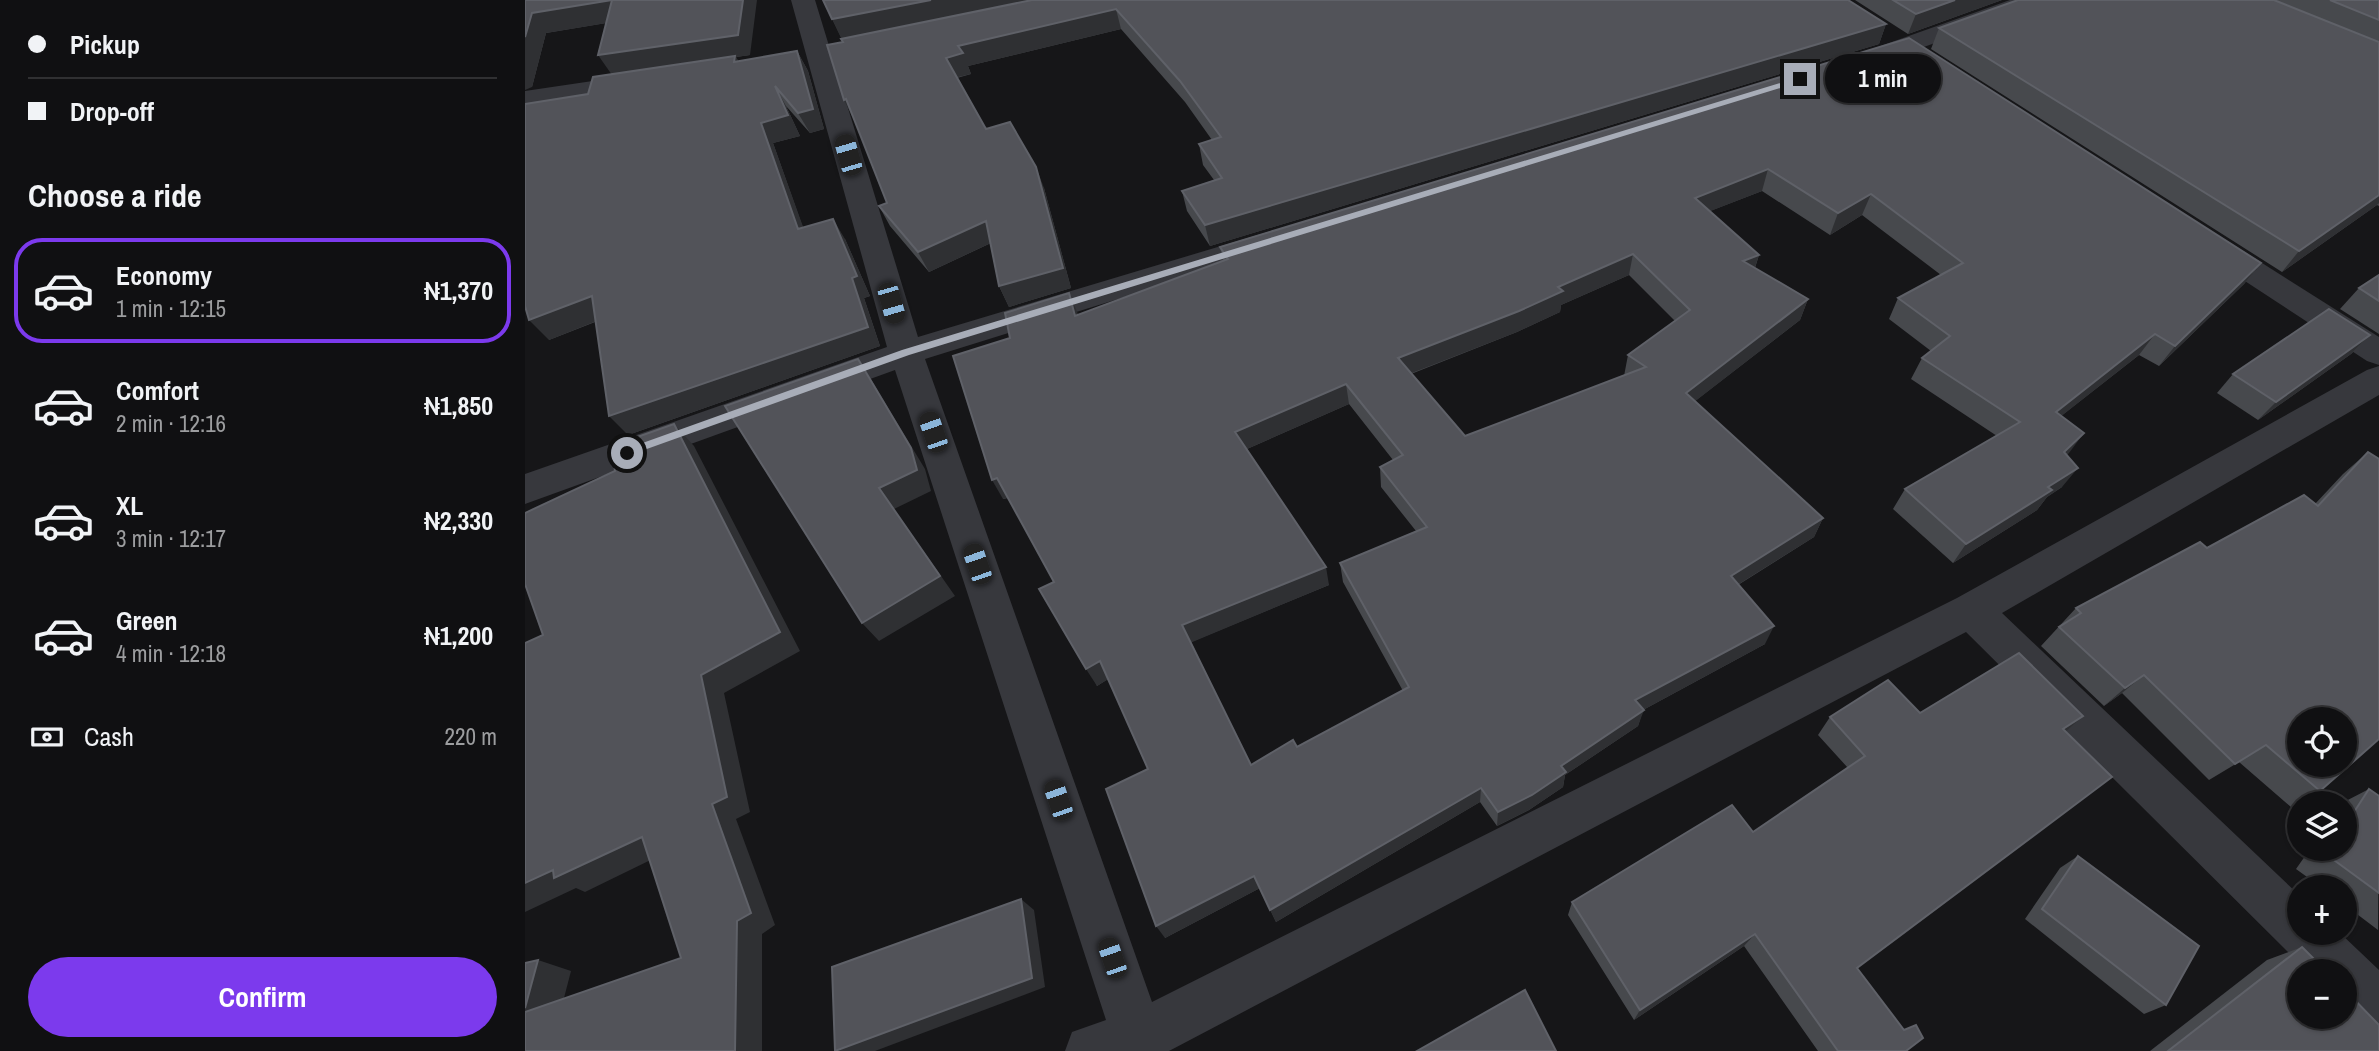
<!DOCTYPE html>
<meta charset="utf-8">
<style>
body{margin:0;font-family:"Archivo Narrow",sans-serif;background:#19191b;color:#f1f3f6;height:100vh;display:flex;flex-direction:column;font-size:26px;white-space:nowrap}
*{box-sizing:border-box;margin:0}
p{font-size:23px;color:#9c9d9f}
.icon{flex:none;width:38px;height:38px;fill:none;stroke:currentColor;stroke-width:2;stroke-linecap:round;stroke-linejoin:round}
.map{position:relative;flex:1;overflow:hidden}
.side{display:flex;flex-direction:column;background:#101012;width:525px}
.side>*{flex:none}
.hud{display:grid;align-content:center;height:154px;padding:0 28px;background:#101012}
.tools{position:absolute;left:1762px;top:707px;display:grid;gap:14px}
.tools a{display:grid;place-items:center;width:70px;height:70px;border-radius:50%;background:#101012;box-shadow:0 2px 5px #0004,0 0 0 2px #303032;font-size:35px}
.end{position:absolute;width:32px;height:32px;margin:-16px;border:9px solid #a8adb8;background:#111;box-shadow:0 0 0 4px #111}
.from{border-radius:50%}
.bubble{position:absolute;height:49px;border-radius:24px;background:#101012;box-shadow:0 2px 5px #0004,0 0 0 2px #303032;font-size:23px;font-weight:700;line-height:49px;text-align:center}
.car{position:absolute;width:21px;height:42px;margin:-21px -10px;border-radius:9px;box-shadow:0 0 5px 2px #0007;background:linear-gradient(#222 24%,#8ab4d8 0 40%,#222 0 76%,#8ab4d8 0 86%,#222 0)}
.hud b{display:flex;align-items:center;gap:24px;height:66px;font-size:26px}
.hud b+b{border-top:2px solid #303032}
.hud i{width:18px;height:18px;background:#f1f3f6}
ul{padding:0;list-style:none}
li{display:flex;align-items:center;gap:21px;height:105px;margin:0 14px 10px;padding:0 14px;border:4px solid transparent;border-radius:28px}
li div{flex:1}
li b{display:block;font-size:26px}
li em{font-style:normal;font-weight:700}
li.current{border-color:#7c3aed}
li>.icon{width:63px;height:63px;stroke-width:1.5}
h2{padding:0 28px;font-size:32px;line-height:84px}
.pay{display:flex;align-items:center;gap:18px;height:77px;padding:0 28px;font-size:26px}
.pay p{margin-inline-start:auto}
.action{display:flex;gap:14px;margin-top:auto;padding:14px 28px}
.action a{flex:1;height:80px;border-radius:42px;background:#7c3aed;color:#fff;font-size:28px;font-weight:700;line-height:80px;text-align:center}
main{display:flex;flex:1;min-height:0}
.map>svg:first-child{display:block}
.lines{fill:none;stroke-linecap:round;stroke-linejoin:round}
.minor{fill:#37383d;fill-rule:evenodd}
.wall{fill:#47494d;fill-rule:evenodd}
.shaded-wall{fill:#2f3033}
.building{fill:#525359;stroke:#5f6168;stroke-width:2;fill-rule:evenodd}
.route{fill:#a8adb8}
</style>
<main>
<section class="side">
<div class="hud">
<b><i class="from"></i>Pickup</b>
<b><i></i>Drop-off</b>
</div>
<h2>Choose a ride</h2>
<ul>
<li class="current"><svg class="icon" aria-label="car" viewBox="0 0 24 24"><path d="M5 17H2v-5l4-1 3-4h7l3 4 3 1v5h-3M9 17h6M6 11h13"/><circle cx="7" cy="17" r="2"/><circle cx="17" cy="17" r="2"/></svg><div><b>Economy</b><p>1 min · 12:15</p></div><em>₦1,370</em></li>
<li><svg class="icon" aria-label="car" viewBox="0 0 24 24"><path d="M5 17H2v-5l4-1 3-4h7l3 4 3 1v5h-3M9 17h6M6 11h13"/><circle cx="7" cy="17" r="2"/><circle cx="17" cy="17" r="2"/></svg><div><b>Comfort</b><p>2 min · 12:16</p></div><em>₦1,850</em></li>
<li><svg class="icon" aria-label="car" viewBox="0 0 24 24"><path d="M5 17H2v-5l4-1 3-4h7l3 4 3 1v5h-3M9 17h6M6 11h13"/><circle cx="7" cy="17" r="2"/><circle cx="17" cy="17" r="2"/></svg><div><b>XL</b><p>3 min · 12:17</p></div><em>₦2,330</em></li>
<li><svg class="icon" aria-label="car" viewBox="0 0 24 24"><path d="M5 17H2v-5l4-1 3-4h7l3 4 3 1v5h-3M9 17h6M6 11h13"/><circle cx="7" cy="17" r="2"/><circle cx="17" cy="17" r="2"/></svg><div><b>Green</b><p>4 min · 12:18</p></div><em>₦1,200</em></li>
</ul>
<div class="pay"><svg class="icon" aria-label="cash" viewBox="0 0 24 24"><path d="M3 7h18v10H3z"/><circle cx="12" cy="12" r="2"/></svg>Cash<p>220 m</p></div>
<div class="action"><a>Confirm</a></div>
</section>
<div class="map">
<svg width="1854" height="1051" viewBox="0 0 1854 1051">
<rect width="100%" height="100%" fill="#161618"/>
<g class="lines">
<!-- minor -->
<g class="minor">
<polygon points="266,0 290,0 393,337 746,231 757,234 761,241 757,248 400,359 627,1002 1432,598 1842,370 1854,366 1854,395 1477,613 1774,895 1774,933 1815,933 1854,970 1854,1032 1836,1024 1820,1009 1820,971 1782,971 1441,632 644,1051 540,1051 547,1032 581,1020 370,370 0,504 0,474 362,347"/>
<polygon points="1485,0 1520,0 1517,5 1351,64 1342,67 1333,64 1329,59 1333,54"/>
<polygon points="115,74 124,76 128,82 124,88 0,107 0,91"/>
<polygon points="1685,234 1696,237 1854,337 1854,365 1842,361 1674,251 1670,244 1674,237"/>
</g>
</g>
<!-- wall -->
<g class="wall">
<polygon points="0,0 225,55 211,57 213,61 272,51 283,71 299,129 285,133 261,106 275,136 248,143 278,228 320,239 345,296 339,298 355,346 103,435 70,322 24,340 63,94 87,74 81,23 21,33 7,87"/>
<polygon points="298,0 1361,24 1354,44 685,246 662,211 657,191 689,180 678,165 674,144 687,140 660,102 596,29 443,66 446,74 432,78 461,129 519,188 546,288 484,307 474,286 466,243 404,272 365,226 354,206 362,203 317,39"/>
<polygon points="1330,0 1477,0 1383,34"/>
<polygon points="1493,0 1854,0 1854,206 1852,205 1757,272 1406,49 1414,28"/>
<path d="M1384 38 1736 263 1719 284 1634 366 1614 355 1536 416 1542 455 1537 487 1522 497 1512 510 1428 563 1368 509 1380 489 1472 436 1386 379 1397 358 1406 351 1364 319 1373 298 1416 275 1337 215 1305 235 1237 191 1185 211 1234 255 1230 268 1283 299 1275 320 1170 401 1298 518 1289 537 1213 585 1240 644 1118 710 1113 726 1040 775 1038 787 1004 810 972 826 955 802 751 922 735 888 640 938 623 769 583 679 572 686 529 582 483 498 478 499 485 338 553 315 698 261 695 247ZM1104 275 1150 321 1103 355 1099 376 940 436 886 374 992 332 1035 312 1036 305ZM824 404 868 460 855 467 856 487 891 531 815 563 818 582 878 691 772 747 726 765 666 642 804 585 722 449Z"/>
<polygon points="1854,275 1854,334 1815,309 1834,288"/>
<polygon points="1845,335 1826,354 1733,420 1692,393 1708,374"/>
<polygon points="1843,452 1795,791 1766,807 1714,762 1684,780 1597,693 1579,706 1516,646 1551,608 1682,548 1790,504 1818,474"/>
<polygon points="1395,713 1558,716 1540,731 1332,968 1381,1051 1293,1051 1219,946 1109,1020 1043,915 1047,902 1228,832 1323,768 1293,735 1305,717"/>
<polygon points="1844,789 1854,796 1853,930 1820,905 1820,887 1796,887 1771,869 1785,849 1820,849 1820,803 1817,803"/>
<polygon points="1553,856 1641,1005 1619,1014 1500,919 1535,868"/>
<polygon points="1777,947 1854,1051 1625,1051 1742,960"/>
</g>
<!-- shaded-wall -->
<g class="shaded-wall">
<polygon points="87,0 100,20 21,33 7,87 0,90 0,37 7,13"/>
<polygon points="218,0 232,0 225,55 211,57 222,76 87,75 73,55"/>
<polygon points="406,0 515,0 317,40 307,19"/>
<polygon points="1430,0 1477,0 1383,34 1391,14"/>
<polygon points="591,9 596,29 443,66 446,74 429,78 421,58 433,46"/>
<polygon points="1361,24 1354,44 685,246 680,225"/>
<polygon points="272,51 283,71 299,129 285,133 273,113"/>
<polygon points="250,86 261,106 275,136 248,143 286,249 273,229 236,123"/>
<polygon points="321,99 329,120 319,100"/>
<polygon points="511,167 519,188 546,288 484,307 474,286"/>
<polygon points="1243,169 1237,191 1165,219 1170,198"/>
<polygon points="1346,194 1337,215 1305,235 1313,213"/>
<polygon points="1854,195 1854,203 1852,205 1757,272 1774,251"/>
<polygon points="308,219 320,239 345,296 339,298 355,346 103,435 84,416"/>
<polygon points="461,221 470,241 404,272 393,252"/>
<polygon points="1108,254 1104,275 1036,305 1035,312 992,332 874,378 873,358"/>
<polygon points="1234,255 1227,276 1218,261"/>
<polygon points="1736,263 1719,284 1634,366 1650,346"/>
<polygon points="544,293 553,314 550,316"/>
<polygon points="67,296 84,316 24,340 4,320"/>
<polygon points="1283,299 1275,320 1155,413 1161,393"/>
<polygon points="1630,334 1614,355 1516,432 1531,412"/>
<polygon points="1845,335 1826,354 1733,420 1751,402"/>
<polygon points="333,359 347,381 400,469 406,491 369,509 430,596 354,641 337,623 354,488"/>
<polygon points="821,384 824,404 715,452 710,432"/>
<polygon points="149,424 169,446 275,651 199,693 225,812 211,819 250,925 237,934 237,1051 210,1051 187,804"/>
<polygon points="1559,433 1544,453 1524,472 1539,452"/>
<polygon points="1553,468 1537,487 1522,497 1512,510 1428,563 1441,544 1523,487"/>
<polygon points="472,478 484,497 478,499 467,480"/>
<polygon points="1298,518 1289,537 1198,594 1206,576"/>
<polygon points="801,567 804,585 665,643 657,625"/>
<polygon points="1249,626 1240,644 1105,717 1110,700"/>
<polygon points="575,661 585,678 572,686 561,669"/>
<polygon points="1619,675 1597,693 1579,706 1600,688"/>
<polygon points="1119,710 1113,726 1040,775 1038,787 1004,810 972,826 973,812 1036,766"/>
<polygon points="1558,716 1539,733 1538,729"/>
<polygon points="956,788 955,802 751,922 745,910"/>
<polygon points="117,837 144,851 60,892 51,888 0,912 0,883 28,870"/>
<polygon points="729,876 735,888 640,938 631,926"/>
<polygon points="496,899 509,910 520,987 350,1051 312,1051"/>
<polygon points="1230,934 1219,946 1109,1020 1115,1010"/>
<polygon points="13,960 46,971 33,1021 0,1012 0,1008"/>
</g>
<!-- building -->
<g class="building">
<polygon points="0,0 218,0 213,35 73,55 87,0 7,13 0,37"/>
<polygon points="298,0 406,0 307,19"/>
<polygon points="507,0 1323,0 1361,24 680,225 657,191 697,178 674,144 696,137 655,81 591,9 433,46 438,53 421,58 461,129 485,122 511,167 538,268 474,286 461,221 393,252 354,206 362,203 321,99 319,100 302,45 318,42 316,39"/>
<polygon points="1368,0 1430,0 1391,14"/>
<polygon points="1493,0 1749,0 1854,42 1854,195 1774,251 1414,28"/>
<polygon points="1805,0 1854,0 1854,20"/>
<path d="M1384 38 1736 263 1650 346 1630 334 1531 412 1559 433 1539 452 1553 468 1523 487 1527 490 1441 544 1380 489 1495 422 1397 358 1425 336 1373 298 1438 263 1346 194 1313 213 1243 169 1170 198 1234 255 1218 261 1283 299 1161 393 1298 518 1206 576 1249 626 1110 700 1119 710 1036 766 1041 772 1007 795 973 812 956 788 745 910 729 876 631 926 581 789 623 769 575 661 561 669 514 589 529 582 472 478 467 480 428 356 485 338 480 313 544 293 550 316 703 259 695 247ZM1108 254 1165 310 1103 355 1121 367 940 436 873 358 994 311 1038 291 1033 287ZM821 384 878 455 855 467 902 527 815 563 884 687 772 747 768 740 726 765 657 625 801 567 710 432Z"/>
<polygon points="272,51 288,109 273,113 250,86 263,115 236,123 273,229 308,219 332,276 327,278 343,327 84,416 67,296 4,320 0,306 0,104 63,94 68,77 210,56 209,62"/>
<polygon points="1854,275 1854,301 1834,288"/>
<polygon points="1804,309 1845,335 1751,402 1708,374"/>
<polygon points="333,359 386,448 392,470 354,488 415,576 337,623 200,406"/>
<polygon points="149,424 255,632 176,675 202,797 187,804 226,913 212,921 210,1051 0,1051 0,1012 156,958 117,837 29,878 28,870 0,883 0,643 18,635 0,584 0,513 90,471 87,446"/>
<path d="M1843 452 1854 459V739L1795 791 1741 745 1710 764 1619 675 1600 688 1534 627 1556 613 1551 608 1675 542 1682 548 1779 495 1793 506ZM1774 719H1820V765H1774Z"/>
<polygon points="1494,653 1558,716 1538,729 1587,777 1332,968 1379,1030 1391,1025 1398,1038 1381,1051 1313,1051 1230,934 1115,1010 1047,902 1207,805 1228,832 1340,756 1305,717 1363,680 1395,713"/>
<polygon points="1844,789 1854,796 1854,893 1802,855 1805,849 1820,849 1820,826"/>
<polygon points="1553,856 1674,946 1641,1005 1517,909"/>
<polygon points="496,899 507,978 310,1051 307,967"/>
<polygon points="1777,947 1801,971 1774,971 1774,1017 1820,1017 1820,990 1854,1025 1854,1051 1643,1051"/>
<polygon points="13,960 0,1008 0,963"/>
<polygon points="1000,990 1031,1051 892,1051"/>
</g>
<!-- route -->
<polygon class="route" points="1275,77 1278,81 384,355 105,455 98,455 96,453 98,450 377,350"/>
</svg>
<div class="tools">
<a><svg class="icon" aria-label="locate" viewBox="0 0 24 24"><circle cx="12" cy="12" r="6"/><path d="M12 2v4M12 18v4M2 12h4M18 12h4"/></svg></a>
<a><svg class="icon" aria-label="layers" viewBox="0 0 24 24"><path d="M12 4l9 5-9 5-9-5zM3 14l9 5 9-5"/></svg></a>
<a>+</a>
<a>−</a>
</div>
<i class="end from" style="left:102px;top:453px"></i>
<i class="end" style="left:1275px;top:79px"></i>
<div class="bubble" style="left:1300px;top:54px;width:116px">1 min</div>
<i class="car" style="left:323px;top:155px;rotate:344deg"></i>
<i class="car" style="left:366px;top:303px;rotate:164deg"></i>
<i class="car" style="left:408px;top:432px;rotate:341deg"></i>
<i class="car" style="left:452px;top:564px;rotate:341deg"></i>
<i class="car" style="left:533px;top:800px;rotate:341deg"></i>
<i class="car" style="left:587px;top:958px;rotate:341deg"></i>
</div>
</main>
